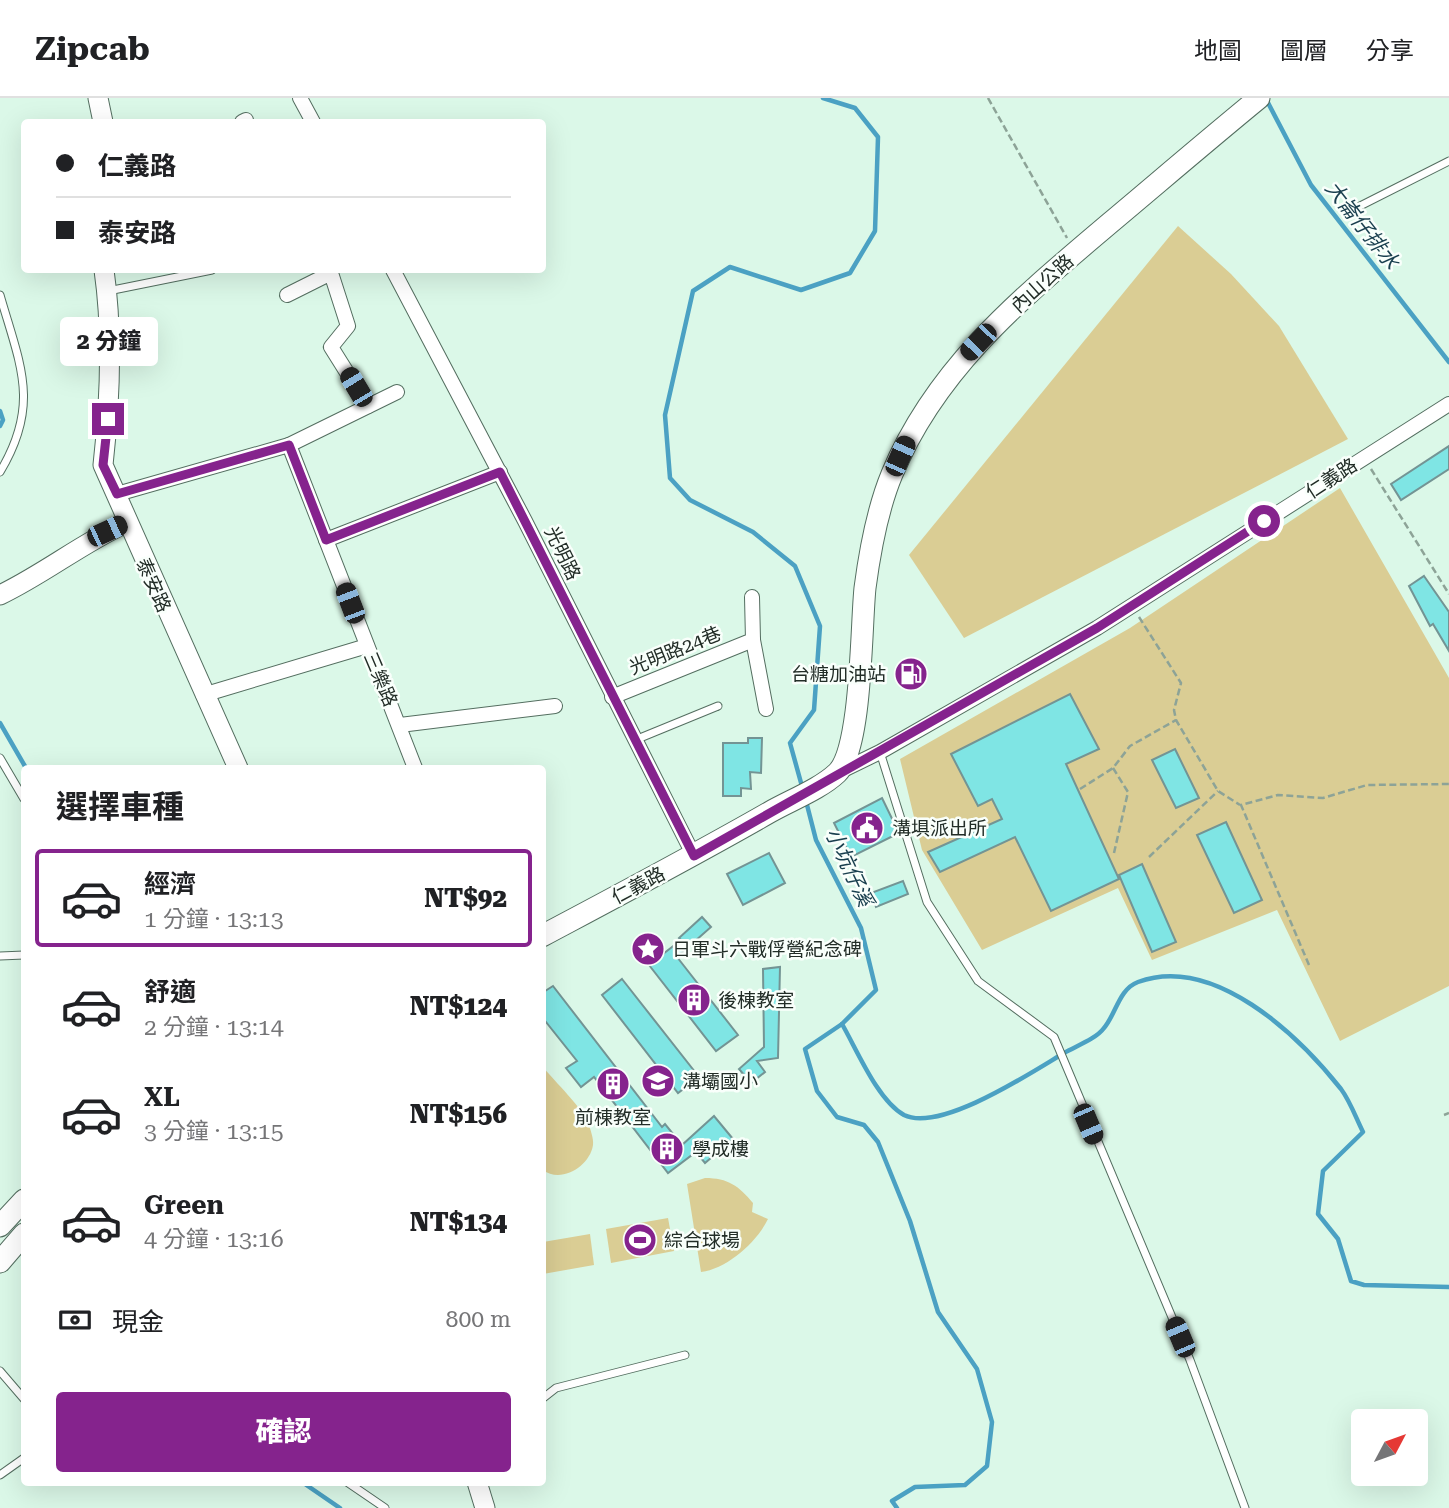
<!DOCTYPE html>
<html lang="zh-TW">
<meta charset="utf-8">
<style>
body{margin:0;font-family:"Roboto Serif","Noto Sans TC",serif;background:#f6f6f6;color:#202124;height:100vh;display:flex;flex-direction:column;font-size:26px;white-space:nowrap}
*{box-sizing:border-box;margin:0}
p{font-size:23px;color:#757577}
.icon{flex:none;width:38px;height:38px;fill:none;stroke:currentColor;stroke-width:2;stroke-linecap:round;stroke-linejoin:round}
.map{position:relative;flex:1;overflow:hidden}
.panel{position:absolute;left:21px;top:667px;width:525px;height:721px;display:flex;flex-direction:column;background:#fff;border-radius:7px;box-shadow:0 7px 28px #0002}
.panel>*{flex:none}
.guide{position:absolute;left:21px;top:21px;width:525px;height:154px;border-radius:7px;box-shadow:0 7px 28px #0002;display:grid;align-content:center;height:154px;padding:0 35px;background:#fff}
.needle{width:46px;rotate:49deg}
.tools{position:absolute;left:1351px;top:1311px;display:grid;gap:14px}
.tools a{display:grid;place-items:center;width:77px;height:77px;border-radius:7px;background:#fff;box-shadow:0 7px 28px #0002;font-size:35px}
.end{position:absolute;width:32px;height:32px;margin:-16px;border:9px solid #85238d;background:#fff;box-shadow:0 0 0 4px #fff}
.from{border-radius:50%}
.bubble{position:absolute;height:49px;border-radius:7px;background:#fff;box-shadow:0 7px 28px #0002;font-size:23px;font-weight:800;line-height:49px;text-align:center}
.car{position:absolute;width:21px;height:42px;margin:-21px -10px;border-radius:9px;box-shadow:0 0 5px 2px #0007;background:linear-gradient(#222 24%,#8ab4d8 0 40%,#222 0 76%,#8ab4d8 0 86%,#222 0)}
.guide b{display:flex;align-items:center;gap:24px;height:66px;font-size:26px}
.guide b+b{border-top:2px solid #e0e0e0}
.guide i{width:18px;height:18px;background:#202124}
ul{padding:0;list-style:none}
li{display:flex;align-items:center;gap:21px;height:98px;margin:0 14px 10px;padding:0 21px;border:4px solid transparent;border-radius:7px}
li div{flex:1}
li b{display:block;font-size:26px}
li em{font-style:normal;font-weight:800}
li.selected{border-color:#85238d}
li>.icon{width:63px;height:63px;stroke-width:1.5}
h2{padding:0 35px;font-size:32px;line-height:84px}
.pay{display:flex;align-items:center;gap:18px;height:77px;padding:0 35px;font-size:26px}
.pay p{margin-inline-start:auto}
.action{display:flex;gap:14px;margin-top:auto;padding:14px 35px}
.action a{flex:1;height:80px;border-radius:7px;background:#85238d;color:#fff;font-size:28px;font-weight:800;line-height:80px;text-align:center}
header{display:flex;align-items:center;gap:42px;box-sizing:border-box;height:98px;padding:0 35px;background:#fff;border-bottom:2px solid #e0e0e0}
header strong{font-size:33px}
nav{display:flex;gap:38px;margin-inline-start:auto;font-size:24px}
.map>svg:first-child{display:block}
.green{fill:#dacd94}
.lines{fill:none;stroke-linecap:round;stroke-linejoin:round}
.stream{stroke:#4ba1c3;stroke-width:4.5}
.building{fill:#7fe5e4;stroke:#739494;stroke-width:2}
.lane-casing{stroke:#546e60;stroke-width:9}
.street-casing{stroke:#546e60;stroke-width:16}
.secondary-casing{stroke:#546e60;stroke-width:21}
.primary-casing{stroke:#546e60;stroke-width:23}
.path{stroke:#8da397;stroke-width:2.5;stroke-dasharray:7 3.5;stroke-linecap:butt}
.lane{stroke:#fff;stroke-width:7}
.street{stroke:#fff;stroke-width:14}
.secondary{stroke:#fff;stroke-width:19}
.primary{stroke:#fff;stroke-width:21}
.route{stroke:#85238d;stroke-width:9}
.labels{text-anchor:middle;stroke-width:5;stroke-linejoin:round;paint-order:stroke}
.street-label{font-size:19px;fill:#222d27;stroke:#f9fffb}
.poi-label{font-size:19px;fill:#222d27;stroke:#f9fffb;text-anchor:start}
.water-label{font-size:21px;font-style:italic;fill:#193f4e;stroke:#f9fffb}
</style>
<header>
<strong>Zipcab</strong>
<nav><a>地圖</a><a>圖層</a><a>分享</a></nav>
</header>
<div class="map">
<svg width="1449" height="1410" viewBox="0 0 1449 1410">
<rect width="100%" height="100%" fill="#dbf8e8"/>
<!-- green -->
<g class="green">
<polygon points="1178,128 1231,176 1279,228 1348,341 964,540 909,457"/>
<polygon points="1340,390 1449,580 1449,888 1340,943 1277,812 1152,862 1118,790 982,852 922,752 900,661 1130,530"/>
<path d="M543 969C555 984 582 1009 588 1025 590 1030 594 1041 593 1047 590 1068 561 1086 543 1072Z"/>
<path d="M705 1080C728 1080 739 1088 753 1105L752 1114 768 1121C757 1144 727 1171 701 1174L687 1086Z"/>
<polygon points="668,1120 674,1153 611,1165 606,1131"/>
<polygon points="590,1136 594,1167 543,1176 543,1144"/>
</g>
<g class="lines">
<!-- stream -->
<g class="stream">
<polyline points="1266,1 1311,87 1449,264"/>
<polyline points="0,313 3,322 0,328"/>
<polyline points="0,625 26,670"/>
<polyline points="803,692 790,645 814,612 820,528 795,468 753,434 690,402 670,380 665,317 693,193 730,169 801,192 850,175 875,133 878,39 855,10 823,0"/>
<polyline points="806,703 816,742 861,830 876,892 842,926 805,951 817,993 837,1019 864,1027 878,1044 910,1123 938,1214 977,1271 992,1324 987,1368 965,1387 915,1389 892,1403 897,1410"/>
<path d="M842 926C857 952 878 1003 904 1017 940 1035 1032 974 1064 955 1076 948 1096 941 1104 930 1116 916 1119 891 1138 884 1214 856 1298 937 1341 991 1350 1003 1356 1020 1363 1034L1323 1073 1318 1116 1338 1141 1351 1183 1364 1187 1449 1189"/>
<polyline points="302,1384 340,1410"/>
</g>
</g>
<!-- building -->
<g class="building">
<polygon points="1449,348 1449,371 1401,402 1391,386"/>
<polygon points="1424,478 1449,514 1449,553 1433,526 1430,528 1409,488"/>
<polygon points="1070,596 1099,651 1066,666 1119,781 1051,813 1015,739 940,774 928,754 1002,721 992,701 978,708 951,656"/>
<polygon points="748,640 762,640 761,675 750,674 751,691 741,690 741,698 723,698 723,645 748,645"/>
<polygon points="1175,651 1199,700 1176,710 1152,662"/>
<polygon points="882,700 899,735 851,759 834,725"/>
<polygon points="1226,724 1262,802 1234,815 1197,737"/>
<polygon points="769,755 785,785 743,807 727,776"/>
<polygon points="1142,766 1176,844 1152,854 1119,777"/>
<polygon points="903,783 908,796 876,809 871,795"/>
<polygon points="702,819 711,829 677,859 738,937 716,953 649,867 681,842 679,840"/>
<polygon points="780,869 778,960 757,963 765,974 751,985 739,971 764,949 763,871"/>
<polygon points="622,881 699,979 678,995 602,897"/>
<polygon points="553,888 662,1029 665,1026 682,1047 714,1018 733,1041 705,1065 696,1054 668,1075 594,979 581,989 566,970 577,963 542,919 542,895"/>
</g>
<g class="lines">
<defs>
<g id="lane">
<polyline points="1360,108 1449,63"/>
<polyline points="108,193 212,172"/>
<path d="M0 197C20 267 41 306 0 374"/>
<polyline points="635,642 718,608"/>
<polyline points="880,654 927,804 978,883 1054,939 1190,1262 1245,1410"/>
<polyline points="0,660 24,701"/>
<polyline points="0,858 24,857"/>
<polyline points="0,1273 24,1301"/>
<polyline points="542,1301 556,1290 685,1257"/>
<polyline points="0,1377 24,1360"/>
<polyline points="347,1384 385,1410"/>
</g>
<g id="street">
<polyline points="300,0 313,24"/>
<polyline points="242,24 246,22"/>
<polyline points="393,172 525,423 694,758"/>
<polyline points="287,197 331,175 348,228 331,249 368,308"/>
<polyline points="289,347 397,294"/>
<polyline points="117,396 289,347 415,670"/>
<polyline points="326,442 500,374"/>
<polyline points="753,542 766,611"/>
<polyline points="203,597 367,548"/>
<polyline points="612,599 753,542 752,499"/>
<polyline points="400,627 555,608"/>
<polyline points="839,674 880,654 1097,530 1449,306"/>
</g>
<g id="secondary">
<polyline points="98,0 103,24"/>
<path d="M104 172C113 235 110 304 103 367L238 670"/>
<path d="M0 497C44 476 82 445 126 425"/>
<polyline points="477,1384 485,1410"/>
</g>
<g id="primary">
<path d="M542 838C619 797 695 757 770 714 791 702 820 691 837 675 862 651 861 527 865 490 870 452 877 412 892 376 937 268 1023 199 1110 125 1160 83 1209 41 1259 0"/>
<polyline points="0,1128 24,1102"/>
<polyline points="0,1164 24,1136"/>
</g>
</defs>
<!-- lane casing -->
<use href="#lane" class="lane-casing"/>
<!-- street casing -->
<use href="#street" class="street-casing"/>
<!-- secondary casing -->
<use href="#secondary" class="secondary-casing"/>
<!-- primary casing -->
<use href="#primary" class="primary-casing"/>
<!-- path -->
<g class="path">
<polyline points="988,0 1067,140"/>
<polyline points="1371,371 1449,496"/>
<polyline points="1139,519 1181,585 1174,612 1176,622 1218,693 1240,707"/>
<polyline points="1113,670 1128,694 1114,755"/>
<polyline points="1080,691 1113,670 1130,648 1176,622"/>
<polyline points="1149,759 1218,693"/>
<polyline points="1309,867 1241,707 1278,697 1323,700 1367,687 1449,686"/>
<polyline points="1444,1017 1449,1015"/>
</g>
<!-- lane -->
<use href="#lane" class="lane"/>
<!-- street -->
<use href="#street" class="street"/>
<!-- secondary -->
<use href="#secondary" class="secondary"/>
<!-- primary -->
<use href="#primary" class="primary"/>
</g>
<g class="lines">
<!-- route -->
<polyline class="route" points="108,321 103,367 117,396 289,347 326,442 500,374 694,758 1097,530 1264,423"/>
</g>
<!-- icons -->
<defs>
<symbol id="fuel-disc" viewBox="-11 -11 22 22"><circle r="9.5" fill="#85238d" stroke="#f9fffb"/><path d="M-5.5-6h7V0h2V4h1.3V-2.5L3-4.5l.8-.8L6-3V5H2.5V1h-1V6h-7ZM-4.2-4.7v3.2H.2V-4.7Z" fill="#fff"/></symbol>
<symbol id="civic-disc" viewBox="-11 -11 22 22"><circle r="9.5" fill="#85238d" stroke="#f9fffb"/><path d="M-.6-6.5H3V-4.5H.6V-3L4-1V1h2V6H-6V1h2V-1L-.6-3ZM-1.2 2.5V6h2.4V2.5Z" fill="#fff"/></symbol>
<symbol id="sight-disc" viewBox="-11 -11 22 22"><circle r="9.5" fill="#85238d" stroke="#f9fffb"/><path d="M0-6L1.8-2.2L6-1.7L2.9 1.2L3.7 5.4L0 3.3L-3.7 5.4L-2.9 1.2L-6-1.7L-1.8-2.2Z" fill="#fff"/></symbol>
<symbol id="building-disc" viewBox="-11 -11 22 22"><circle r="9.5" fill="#85238d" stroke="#f9fffb"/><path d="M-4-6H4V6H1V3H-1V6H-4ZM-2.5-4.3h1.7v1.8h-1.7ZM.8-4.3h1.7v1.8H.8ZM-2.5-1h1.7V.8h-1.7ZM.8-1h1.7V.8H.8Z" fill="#fff"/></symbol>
<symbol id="school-disc" viewBox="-11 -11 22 22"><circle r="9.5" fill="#85238d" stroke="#f9fffb"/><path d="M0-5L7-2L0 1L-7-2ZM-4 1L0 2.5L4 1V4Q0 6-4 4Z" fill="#fff"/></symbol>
<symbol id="stadium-disc" viewBox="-11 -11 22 22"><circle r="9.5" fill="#85238d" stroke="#f9fffb"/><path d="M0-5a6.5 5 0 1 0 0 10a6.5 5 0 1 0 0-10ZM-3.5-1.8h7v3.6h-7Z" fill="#fff"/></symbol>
</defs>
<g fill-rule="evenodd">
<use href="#fuel-disc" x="892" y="557" width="38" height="38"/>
<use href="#civic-disc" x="848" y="711" width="38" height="38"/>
<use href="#sight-disc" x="629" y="832" width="38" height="38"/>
<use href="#building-disc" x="675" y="883" width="38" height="38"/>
<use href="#school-disc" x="639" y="964" width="38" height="38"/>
<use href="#building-disc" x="594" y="967" width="38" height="38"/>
<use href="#building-disc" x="648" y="1032" width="38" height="38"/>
<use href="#stadium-disc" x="621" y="1123" width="38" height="38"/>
</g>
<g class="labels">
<!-- street labels -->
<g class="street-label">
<text transform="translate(1042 185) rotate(-42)" y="7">內山公路</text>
<text transform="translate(1331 380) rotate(-33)" y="7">仁義路</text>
<text transform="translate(563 455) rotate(64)" y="7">光明路</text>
<text transform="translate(154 487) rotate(66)" y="7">泰安路</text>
<text transform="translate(675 552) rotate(-22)" y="7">光明路24巷</text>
<text transform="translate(381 581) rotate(67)" y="7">三樂路</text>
<text transform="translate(638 787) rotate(-28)" y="7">仁義路</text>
</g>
<!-- poi labels -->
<g class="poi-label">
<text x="886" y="583" text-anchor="end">台糖加油站</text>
<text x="892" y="737">溝埧派出所</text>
<text x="672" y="858">日軍斗六戰俘營紀念碑</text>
<text x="718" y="909">後棟教室</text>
<text x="682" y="990">溝壩國小</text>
<text x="613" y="1026" text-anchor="middle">前棟教室</text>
<text x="692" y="1058">學成樓</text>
<text x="664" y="1149">綜合球場</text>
</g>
<!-- water labels -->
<g class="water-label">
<text transform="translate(1362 127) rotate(52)" y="7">大崙仔排水</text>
<text transform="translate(849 769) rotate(65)" y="7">小坑仔溪</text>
</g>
</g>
</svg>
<div class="tools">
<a><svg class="needle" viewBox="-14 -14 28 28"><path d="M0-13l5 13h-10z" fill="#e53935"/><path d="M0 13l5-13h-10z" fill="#757577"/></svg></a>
</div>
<i class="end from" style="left:1264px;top:423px"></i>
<i class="end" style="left:108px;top:321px"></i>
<div class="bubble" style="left:60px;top:219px;width:98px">2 分鐘</div>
<i class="car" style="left:978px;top:244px;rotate:224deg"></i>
<i class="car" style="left:356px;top:289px;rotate:329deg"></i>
<i class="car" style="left:900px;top:358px;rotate:24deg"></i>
<i class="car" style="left:107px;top:433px;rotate:65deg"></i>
<i class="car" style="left:350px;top:505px;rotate:339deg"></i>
<i class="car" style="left:1088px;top:1026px;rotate:157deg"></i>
<i class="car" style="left:1180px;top:1239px;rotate:337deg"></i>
<div class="guide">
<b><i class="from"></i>仁義路</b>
<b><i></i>泰安路</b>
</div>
<section class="panel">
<h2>選擇車種</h2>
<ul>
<li class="selected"><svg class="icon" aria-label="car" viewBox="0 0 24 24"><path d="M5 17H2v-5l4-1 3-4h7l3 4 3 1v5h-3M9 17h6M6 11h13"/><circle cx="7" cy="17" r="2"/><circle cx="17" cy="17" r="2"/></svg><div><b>經濟</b><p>1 分鐘 · 13:13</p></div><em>NT$92</em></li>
<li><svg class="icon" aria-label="car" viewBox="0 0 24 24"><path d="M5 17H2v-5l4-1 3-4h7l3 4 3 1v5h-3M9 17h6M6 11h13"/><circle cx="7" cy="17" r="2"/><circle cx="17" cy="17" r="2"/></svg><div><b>舒適</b><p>2 分鐘 · 13:14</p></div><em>NT$124</em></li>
<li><svg class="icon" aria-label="car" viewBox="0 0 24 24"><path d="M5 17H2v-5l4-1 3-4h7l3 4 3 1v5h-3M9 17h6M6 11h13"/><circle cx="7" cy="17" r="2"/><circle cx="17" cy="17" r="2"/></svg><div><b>XL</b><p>3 分鐘 · 13:15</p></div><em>NT$156</em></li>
<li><svg class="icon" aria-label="car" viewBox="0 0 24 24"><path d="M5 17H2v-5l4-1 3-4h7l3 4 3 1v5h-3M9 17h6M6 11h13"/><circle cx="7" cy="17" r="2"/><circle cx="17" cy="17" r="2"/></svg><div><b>Green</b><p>4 分鐘 · 13:16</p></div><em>NT$134</em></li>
</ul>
<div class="pay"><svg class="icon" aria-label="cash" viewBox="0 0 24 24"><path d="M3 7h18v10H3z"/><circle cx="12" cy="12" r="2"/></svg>現金<p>800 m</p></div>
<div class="action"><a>確認</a></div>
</section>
</div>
